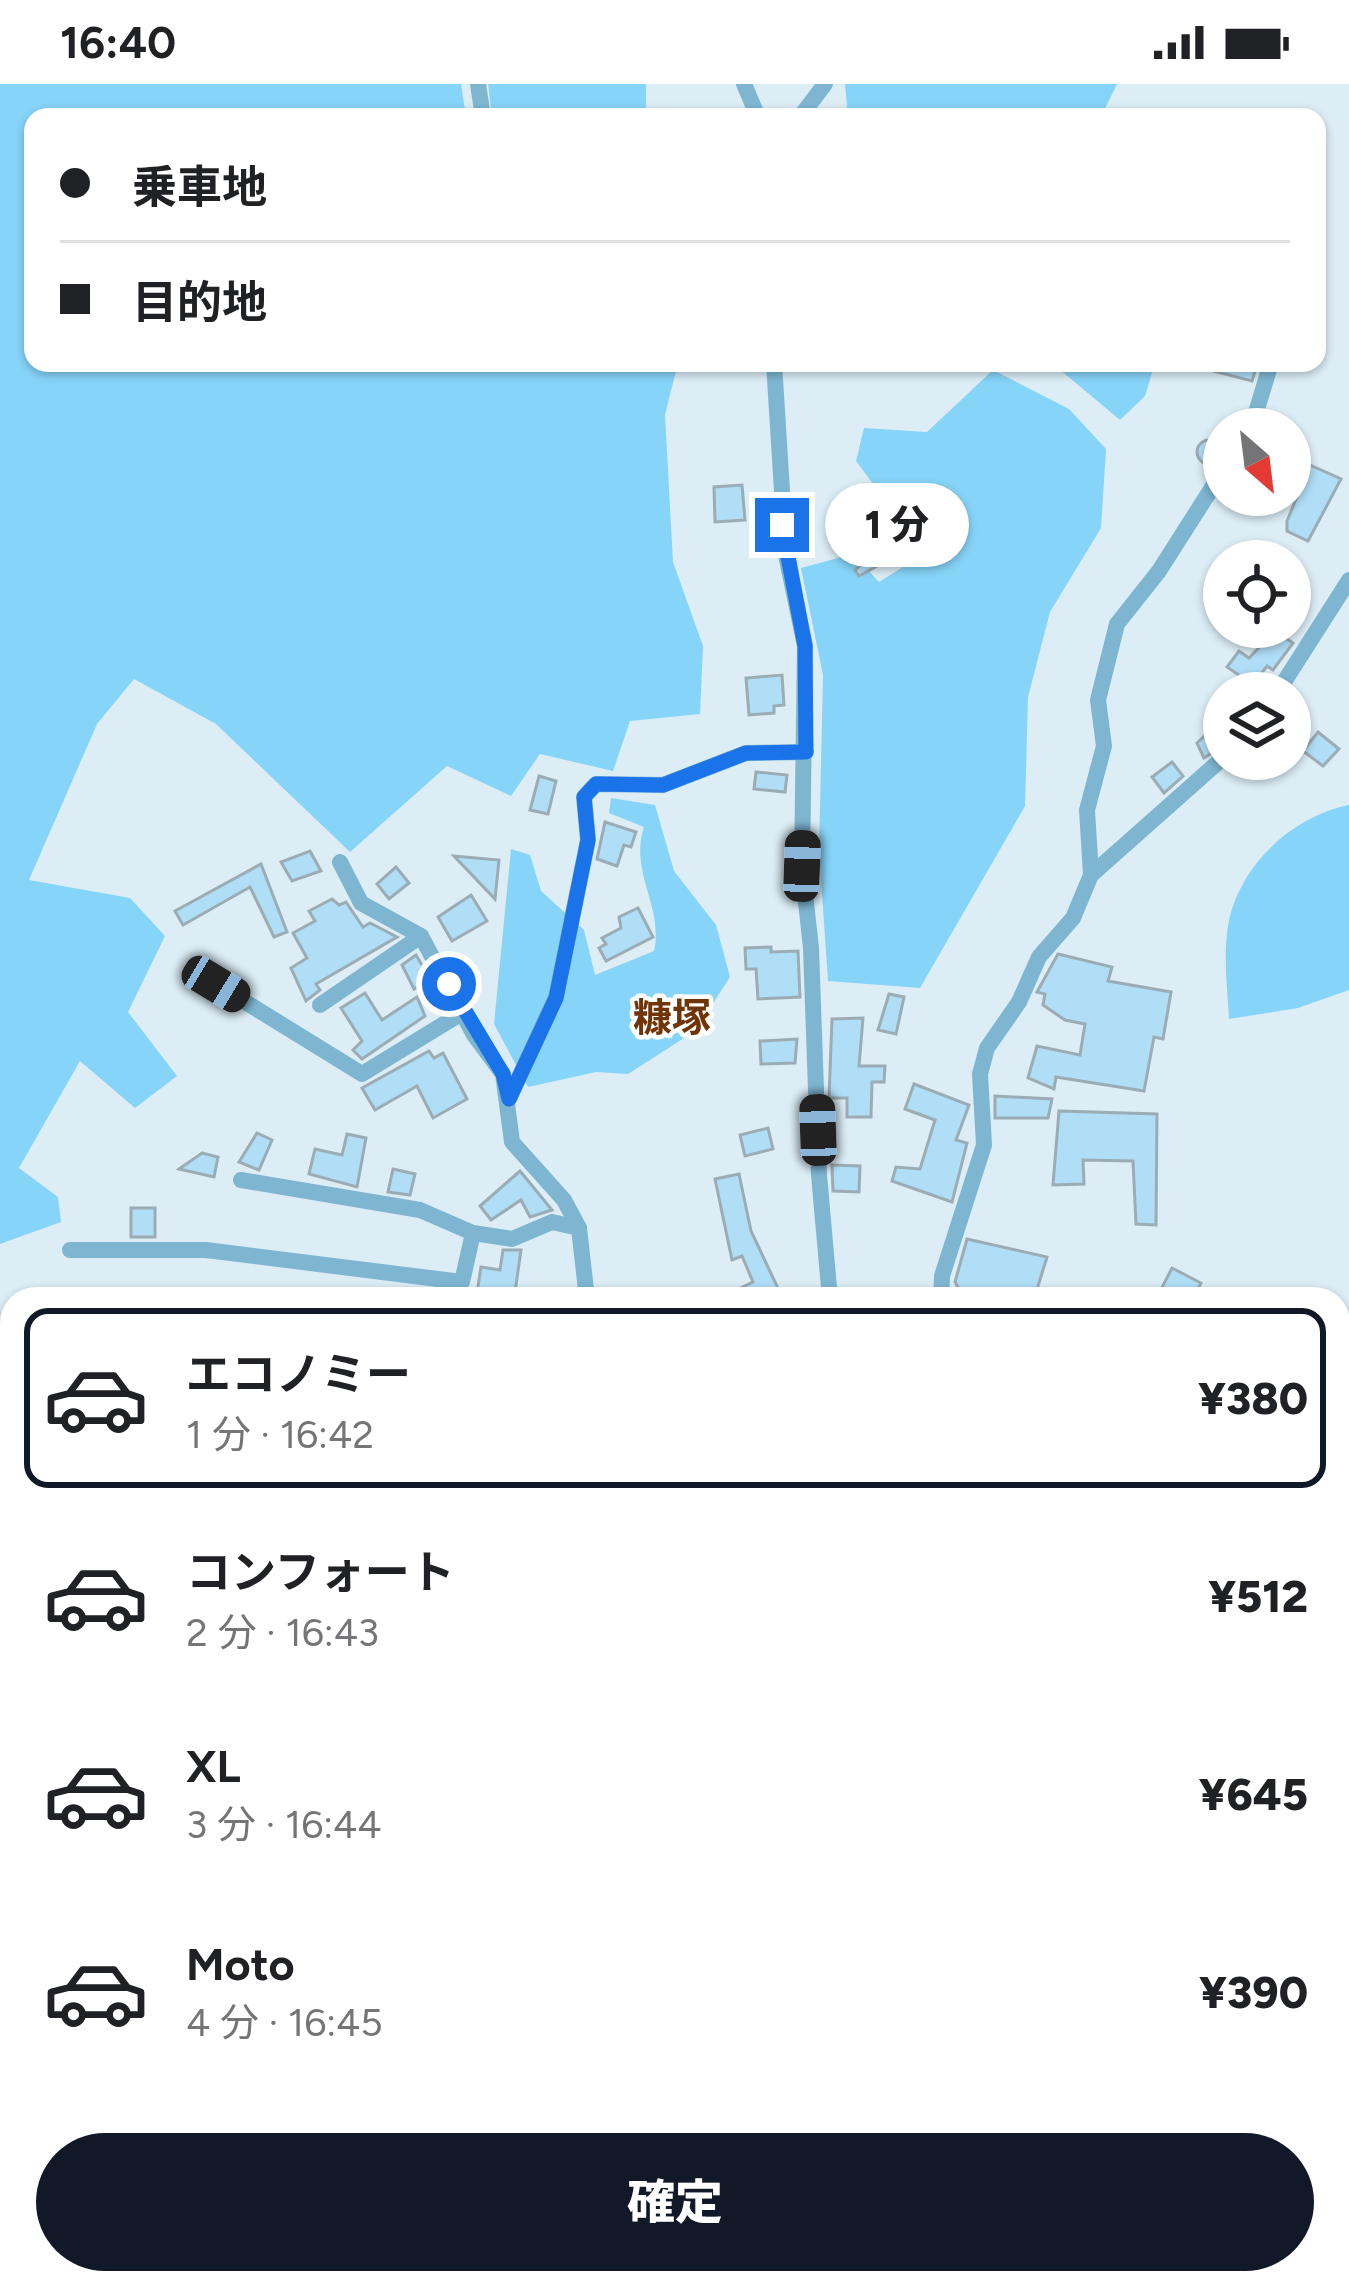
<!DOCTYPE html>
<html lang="ja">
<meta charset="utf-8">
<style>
body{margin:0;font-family:Figtree,"Noto Sans JP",sans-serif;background:#f6f6f6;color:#202124;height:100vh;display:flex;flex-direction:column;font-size:45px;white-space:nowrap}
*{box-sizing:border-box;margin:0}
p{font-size:39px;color:#757577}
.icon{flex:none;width:66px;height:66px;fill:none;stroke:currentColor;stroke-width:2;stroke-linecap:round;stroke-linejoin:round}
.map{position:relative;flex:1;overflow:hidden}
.side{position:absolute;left:0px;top:1203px;width:1350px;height:1008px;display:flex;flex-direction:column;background:#fff;border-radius:36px 36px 0 0;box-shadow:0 3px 9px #0004}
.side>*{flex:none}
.top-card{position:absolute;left:24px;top:24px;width:1302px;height:264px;border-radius:24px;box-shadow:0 3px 9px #0004;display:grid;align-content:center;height:264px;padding:0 36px;background:#fff}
.needle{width:78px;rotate:152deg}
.buttons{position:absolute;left:1203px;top:324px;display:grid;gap:24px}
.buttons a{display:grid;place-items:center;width:108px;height:108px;border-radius:50%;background:#fff;box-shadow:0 3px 9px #0004;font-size:60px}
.end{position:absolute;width:54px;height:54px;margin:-27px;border:15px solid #1a73e8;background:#fff;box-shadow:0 0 0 6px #fff}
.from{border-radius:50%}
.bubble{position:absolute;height:84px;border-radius:42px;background:#fff;box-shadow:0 3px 9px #0004;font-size:39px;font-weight:800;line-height:84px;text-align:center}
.car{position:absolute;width:36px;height:72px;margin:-36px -18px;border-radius:15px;box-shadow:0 0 9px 3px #0007;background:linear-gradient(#222 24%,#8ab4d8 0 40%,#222 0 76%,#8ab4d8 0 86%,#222 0)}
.top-card b{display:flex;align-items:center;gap:42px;height:114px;font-size:45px}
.top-card b+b{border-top:3px solid #e0e0e0}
.top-card i{width:30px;height:30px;background:#202124}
ul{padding:21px 0 0;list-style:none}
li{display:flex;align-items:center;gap:36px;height:180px;margin:0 24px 18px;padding:0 12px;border:6px solid transparent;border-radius:24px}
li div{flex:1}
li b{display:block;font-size:45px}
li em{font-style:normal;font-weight:800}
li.selected{border-color:#111827}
li>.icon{width:108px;height:108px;stroke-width:1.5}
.cta{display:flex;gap:24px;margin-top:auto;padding:24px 36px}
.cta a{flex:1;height:138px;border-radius:72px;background:#111827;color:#fff;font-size:48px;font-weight:800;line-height:138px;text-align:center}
.status{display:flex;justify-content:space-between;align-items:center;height:84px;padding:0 60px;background:#fff;direction:ltr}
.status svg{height:33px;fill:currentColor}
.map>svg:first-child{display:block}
.green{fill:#87d4f9}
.building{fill:#afdef6;stroke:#9cacb4;stroke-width:3}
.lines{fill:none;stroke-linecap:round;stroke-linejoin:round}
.minor{stroke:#7eb6d2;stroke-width:16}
.route{stroke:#1a73e8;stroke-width:15}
.labels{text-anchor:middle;stroke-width:9;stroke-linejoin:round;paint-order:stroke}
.quarter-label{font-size:39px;font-weight:bold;fill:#703407;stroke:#fff}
</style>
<div class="status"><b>16:40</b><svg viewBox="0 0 49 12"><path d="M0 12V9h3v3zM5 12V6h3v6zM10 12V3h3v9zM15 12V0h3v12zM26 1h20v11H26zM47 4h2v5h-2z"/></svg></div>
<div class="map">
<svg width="1349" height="2211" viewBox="0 0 1349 2211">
<rect width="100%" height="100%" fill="#dcedf6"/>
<!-- green -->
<g class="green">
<polygon points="0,0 461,0 466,33 33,33 33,279 678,279 665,331 673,478 703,562 700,630 630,637 613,687 540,670 511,712 447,682 350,768 216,640 134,595 97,640 29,796 130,814 165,852 128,928 177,992 135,1024 80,977 19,1084 58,1113 61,1138 0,1160"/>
<polygon points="488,0 646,0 646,33 492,33"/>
<polygon points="845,0 1117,0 1101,33 848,33"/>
<polygon points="1052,279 1155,279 1145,312 1120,336"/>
<polygon points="993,286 1069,325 1106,365 1101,444 1050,528 1028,613 1025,722 920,904 828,897 819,767 823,591 801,484 853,470 879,498 928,467 925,443 908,419 888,420 856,377 864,344 927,348"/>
<path d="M611 714 655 721 674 787 716 841 730 893 695 947 628 990 596 988 528 1003 494 940 511 765 530 771 541 807 584 846 595 891 654 867C664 823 629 788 644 743L609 729Z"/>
<path d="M1349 721V906L1298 924 1229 935C1227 899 1221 856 1233 822 1250 772 1298 731 1349 721Z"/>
<polygon points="0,1450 10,1451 12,1468 12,2021 0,2020"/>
<polygon points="1349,1853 1349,2109 1338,2105 1338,1875"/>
<polygon points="819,2199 947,2199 943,2211 808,2211"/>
</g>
<!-- building -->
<g class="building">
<polygon points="1202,279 1249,279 1257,281 1252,297 1202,284"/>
<circle cx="1209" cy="368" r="12"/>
<polygon points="1310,381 1341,395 1308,457 1287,447 1287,437"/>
<polygon points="742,401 745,436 715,438 714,403"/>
<polygon points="840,412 858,412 858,439 841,439"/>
<polygon points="902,443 913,462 859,492 855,486 877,467 873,459"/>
<polygon points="1275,547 1293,559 1273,586 1267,582 1253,601 1227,583 1239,567 1249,574"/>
<polygon points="782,591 784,621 774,622 774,629 749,631 746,594"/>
<polygon points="1224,633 1224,661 1204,674 1197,659"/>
<polygon points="1318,648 1339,665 1323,682 1303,667"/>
<polygon points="1172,678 1183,692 1164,709 1152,693"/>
<polygon points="756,688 787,691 785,708 754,705"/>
<polygon points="539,692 556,697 548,730 530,726"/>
<polygon points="605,738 636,748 631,763 624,761 617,782 597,775"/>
<polygon points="310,767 321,787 292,797 281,778"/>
<polygon points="454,772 499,776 495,815"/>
<polygon points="261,780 287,848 274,853 250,803 183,841 175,827"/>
<polygon points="396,783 409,799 389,815 377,800"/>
<polygon points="471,811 487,837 452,857 438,833"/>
<polygon points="332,815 339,821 346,818 363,843 370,839 397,853 316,900 320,906 306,917 291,884 307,874 293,849 315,837 309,827"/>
<polygon points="638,824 653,853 606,877 599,864 606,860 602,854 621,844 619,833"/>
<polygon points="771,863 771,868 798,867 800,913 758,915 756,885 746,885 745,864"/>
<polygon points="1058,870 1112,883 1108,897 1171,908 1163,955 1154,953 1144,1007 1056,993 1054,1005 1028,994 1037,962 1080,971 1085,940 1065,936 1043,921 1045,910 1037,908"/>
<polygon points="416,871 430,895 414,905 402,881"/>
<polygon points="365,909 382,936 417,913 425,932 362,975 353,966 362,957 341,924"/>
<polygon points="889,910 904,913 896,950 878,946"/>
<polygon points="863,934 859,982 885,982 884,998 872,998 871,1033 847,1033 847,1014 829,1014 832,935"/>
<polygon points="797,955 795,979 761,980 760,957"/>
<polygon points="429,967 434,974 443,969 467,1015 433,1034 417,1002 375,1026 362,1004"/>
<polygon points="914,1000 969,1021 956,1056 967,1059 952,1118 892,1097 896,1083 920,1085 935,1036 905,1025"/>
<polygon points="995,1012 1052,1015 1048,1034 995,1034"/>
<polygon points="1059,1027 1157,1030 1156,1141 1136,1140 1133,1077 1083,1076 1084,1100 1053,1101"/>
<polygon points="768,1044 773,1065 745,1072 740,1051"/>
<polygon points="257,1049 272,1056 259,1086 239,1078"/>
<polygon points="347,1050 366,1054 357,1103 309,1090 315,1065 342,1071"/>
<polygon points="202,1069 218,1073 214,1093 179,1085"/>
<polygon points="832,1081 860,1082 859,1108 833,1107"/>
<polygon points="393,1085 415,1090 410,1111 388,1108"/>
<polygon points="520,1087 552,1126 530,1133 521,1116 491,1136 480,1122"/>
<polygon points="739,1090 751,1147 783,1215 717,1215 753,1198 742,1172 732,1176 715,1095"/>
<rect x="131" y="1124" width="24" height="29"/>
<polygon points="967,1155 1047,1173 1034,1215 959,1205 955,1198"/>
<polygon points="503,1166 521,1166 514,1215 477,1209 481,1183 500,1186"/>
<polygon points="1172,1184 1201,1199 1192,1215 1156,1215"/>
</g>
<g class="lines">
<!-- minor -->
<g class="minor">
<polyline points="478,0 483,33"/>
<polyline points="744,0 758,33"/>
<polyline points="800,33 825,0"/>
<polyline points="774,279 786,471 805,562 802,782 811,864 819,1091 830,1215"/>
<polyline points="1251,345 1271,279"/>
<polyline points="1277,609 1349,496"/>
<polyline points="340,778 361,819 421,852 474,951 503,990 512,1058 564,1116 579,1144 587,1215"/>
<polyline points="1091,791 1224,673"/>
<polyline points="216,900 362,990 462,929"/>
<polyline points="320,921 421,852"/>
<polyline points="509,1015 556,913 588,756 584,713 596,700 663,701 746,669 806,668"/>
<polyline points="241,1096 420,1126 473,1149 512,1155 552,1138 579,1144"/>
<polyline points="70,1166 206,1166 462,1198 473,1149"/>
<polyline points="941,1215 942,1192 984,1061 980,990 987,964 1019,918 1039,873 1073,834 1091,791 1087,726 1104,662 1098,616 1117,540 1159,487 1224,385"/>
<polyline points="0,1441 12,1441"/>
<polyline points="0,1658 12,1647"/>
<polyline points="0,2031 12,2032"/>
<polyline points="0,2119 12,2142"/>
<polyline points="1338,2181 1349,2185"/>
<polyline points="49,2199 58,2211"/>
<polyline points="523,2199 529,2211"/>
<polyline points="652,2199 660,2211"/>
<polyline points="790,2211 803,2199"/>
<polyline points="1093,2211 1106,2200"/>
</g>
</g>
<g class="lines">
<!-- route -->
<polyline class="route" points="449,900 503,990 509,1015 556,914 588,756 584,713 596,700 663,701 746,669 806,668 805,562 782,441"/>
</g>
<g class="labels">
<!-- quarter labels -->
<g class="quarter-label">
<text x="672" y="947">糠塚</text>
</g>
</g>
</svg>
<div class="buttons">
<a><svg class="needle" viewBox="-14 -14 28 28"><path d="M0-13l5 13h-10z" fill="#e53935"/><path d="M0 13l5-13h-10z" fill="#757577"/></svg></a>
<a><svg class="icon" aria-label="locate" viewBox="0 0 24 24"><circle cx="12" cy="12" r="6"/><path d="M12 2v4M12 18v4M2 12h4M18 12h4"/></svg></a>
<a><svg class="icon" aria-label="layers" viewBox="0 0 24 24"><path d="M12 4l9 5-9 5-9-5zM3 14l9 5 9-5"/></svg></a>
</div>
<i class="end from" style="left:449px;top:900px"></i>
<i class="end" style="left:782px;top:441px"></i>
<div class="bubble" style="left:825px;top:399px;width:144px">1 分</div>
<i class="car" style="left:802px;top:782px;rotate:2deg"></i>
<i class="car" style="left:216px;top:900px;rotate:121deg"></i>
<i class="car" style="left:818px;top:1046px;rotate:358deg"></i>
<div class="top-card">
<b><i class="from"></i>乗車地</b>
<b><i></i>目的地</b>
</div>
<section class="side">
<ul>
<li class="selected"><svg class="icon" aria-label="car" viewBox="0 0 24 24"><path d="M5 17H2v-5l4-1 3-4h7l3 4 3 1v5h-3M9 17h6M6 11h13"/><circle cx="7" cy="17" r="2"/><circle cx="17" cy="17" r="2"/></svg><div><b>エコノミー</b><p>1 分 · 16:42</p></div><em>¥380</em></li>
<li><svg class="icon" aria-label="car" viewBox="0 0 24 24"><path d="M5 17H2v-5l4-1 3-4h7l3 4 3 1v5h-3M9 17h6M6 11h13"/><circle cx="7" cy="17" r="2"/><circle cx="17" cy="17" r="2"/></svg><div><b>コンフォート</b><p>2 分 · 16:43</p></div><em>¥512</em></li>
<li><svg class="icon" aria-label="car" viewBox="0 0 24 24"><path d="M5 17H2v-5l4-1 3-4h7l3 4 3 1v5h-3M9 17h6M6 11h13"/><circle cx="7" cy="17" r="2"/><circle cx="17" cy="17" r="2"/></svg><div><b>XL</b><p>3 分 · 16:44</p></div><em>¥645</em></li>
<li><svg class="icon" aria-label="car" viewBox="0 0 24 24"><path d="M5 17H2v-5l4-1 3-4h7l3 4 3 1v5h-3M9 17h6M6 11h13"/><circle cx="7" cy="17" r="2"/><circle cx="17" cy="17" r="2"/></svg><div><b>Moto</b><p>4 分 · 16:45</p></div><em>¥390</em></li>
</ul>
<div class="cta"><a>確定</a></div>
</section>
</div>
